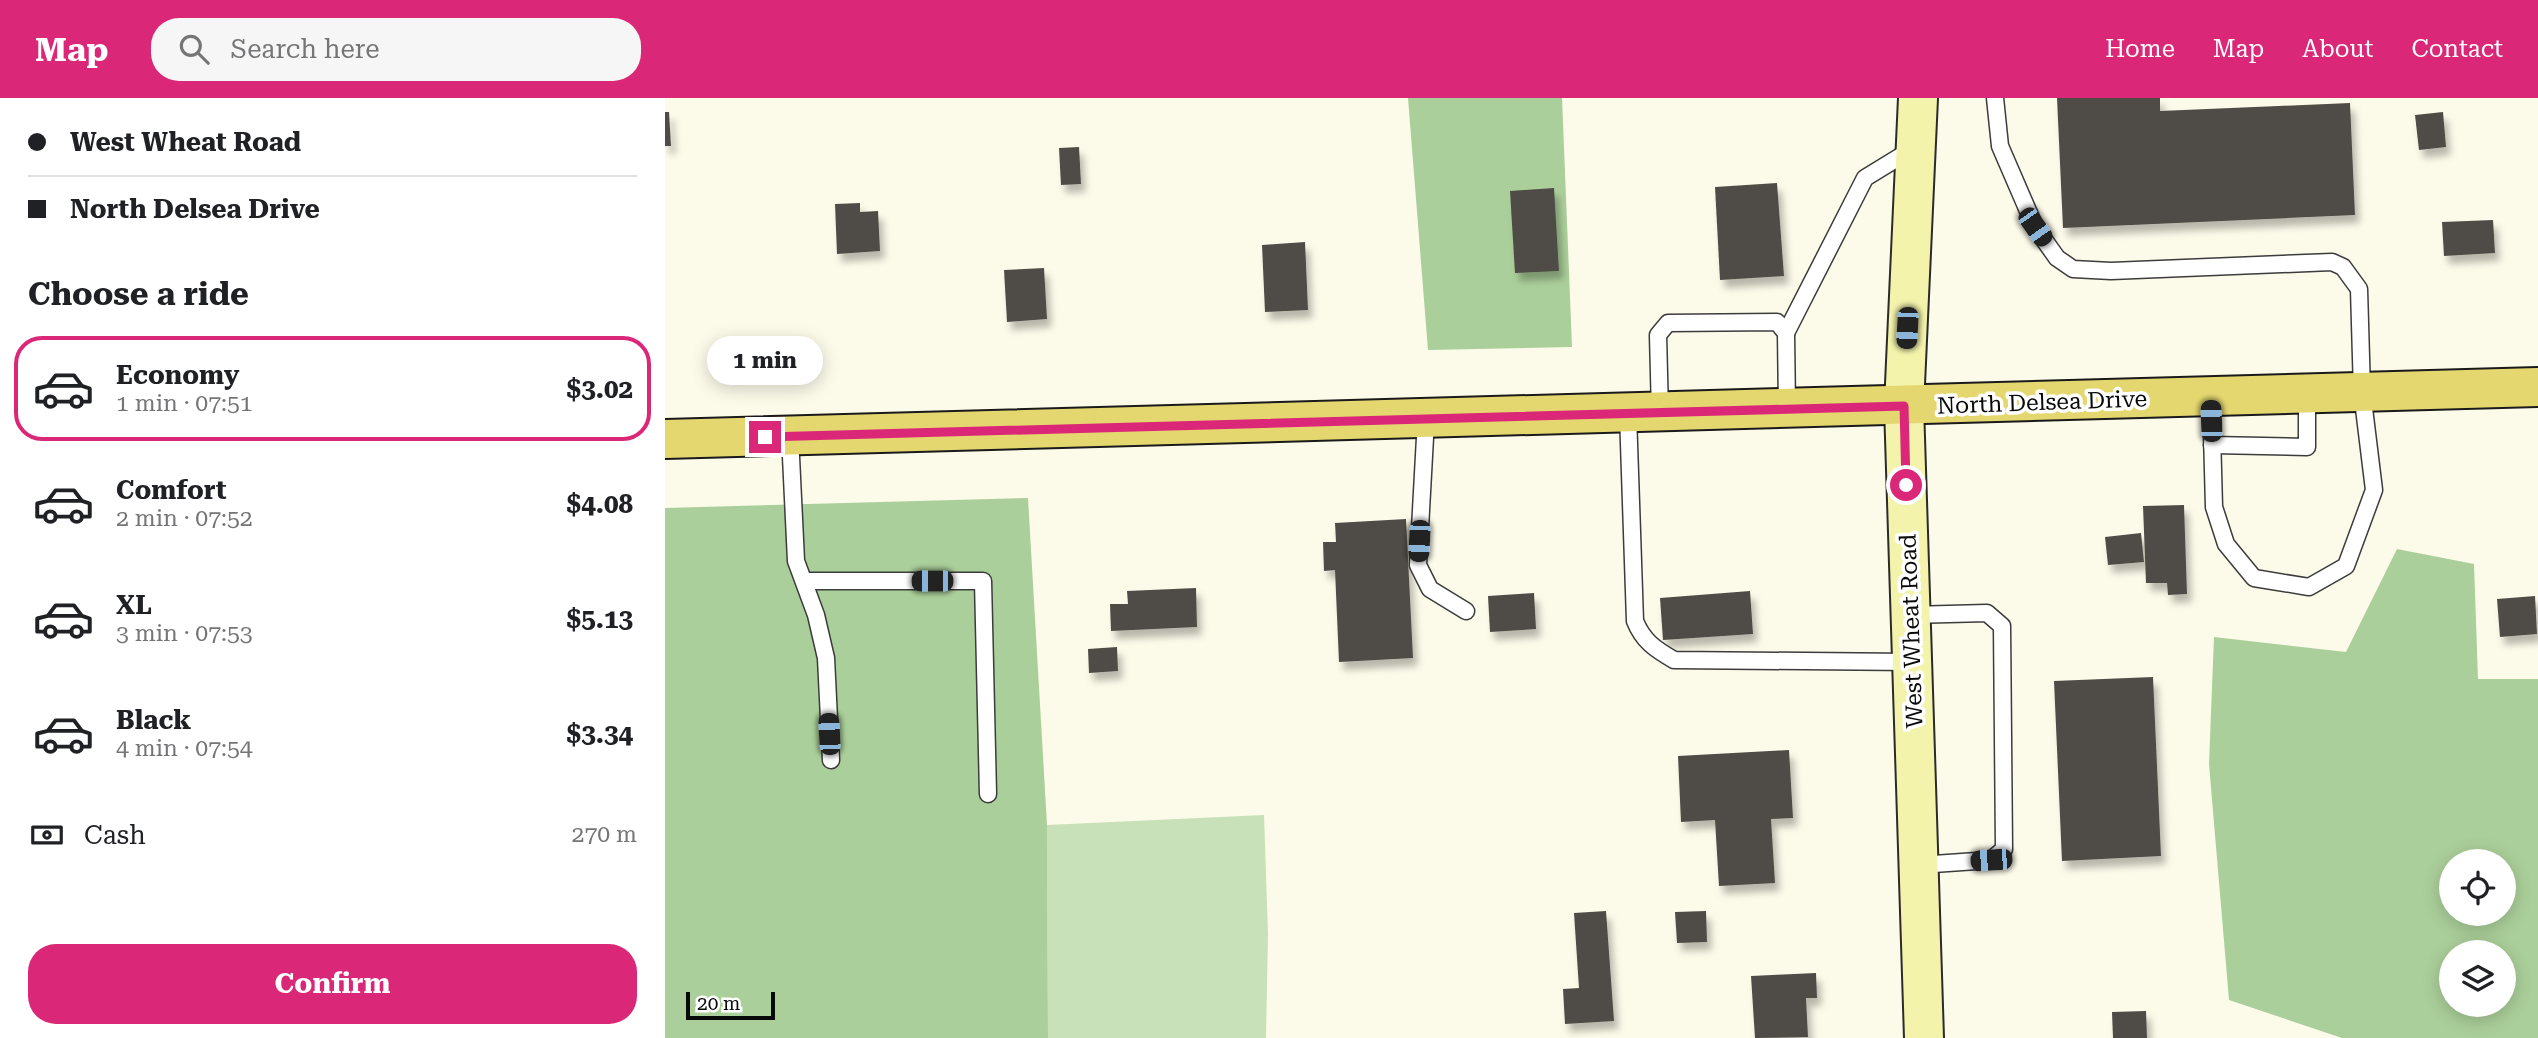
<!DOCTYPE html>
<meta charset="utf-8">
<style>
body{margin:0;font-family:"Roboto Serif",serif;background:#f6f6f6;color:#202124;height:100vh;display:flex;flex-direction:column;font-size:26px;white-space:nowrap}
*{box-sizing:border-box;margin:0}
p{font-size:23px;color:#757577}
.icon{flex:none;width:38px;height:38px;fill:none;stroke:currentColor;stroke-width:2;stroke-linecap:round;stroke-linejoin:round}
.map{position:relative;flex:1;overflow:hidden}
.side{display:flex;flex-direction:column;background:#fff;width:665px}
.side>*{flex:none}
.top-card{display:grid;align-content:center;height:154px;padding:0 28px;background:#fff}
.buttons{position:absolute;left:1774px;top:751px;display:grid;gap:14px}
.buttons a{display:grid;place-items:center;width:77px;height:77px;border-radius:50%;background:#fff;box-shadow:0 4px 18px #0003;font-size:35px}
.scale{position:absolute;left:21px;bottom:18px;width:89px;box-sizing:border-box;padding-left:7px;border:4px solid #090909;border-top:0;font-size:19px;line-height:24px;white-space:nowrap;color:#090909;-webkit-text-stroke:5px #fff;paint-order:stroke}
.end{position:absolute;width:32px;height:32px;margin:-16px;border:9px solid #db2777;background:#fff;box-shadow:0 0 0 4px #fff}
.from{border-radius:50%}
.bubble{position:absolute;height:49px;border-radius:24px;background:#fff;box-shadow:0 4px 18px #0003;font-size:23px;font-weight:700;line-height:49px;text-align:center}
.car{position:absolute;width:21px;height:42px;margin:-21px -10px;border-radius:9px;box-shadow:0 0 5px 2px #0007;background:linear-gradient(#222 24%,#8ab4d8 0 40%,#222 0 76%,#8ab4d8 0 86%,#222 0)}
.top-card b{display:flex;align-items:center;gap:24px;height:66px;font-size:26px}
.top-card b+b{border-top:2px solid #e0e0e0}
.top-card i{width:18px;height:18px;background:#202124}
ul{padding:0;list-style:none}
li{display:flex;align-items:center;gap:21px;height:105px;margin:0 14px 10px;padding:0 14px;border:4px solid transparent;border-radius:28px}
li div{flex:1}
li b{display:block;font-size:26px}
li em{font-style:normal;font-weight:700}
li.selected{border-color:#db2777}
li>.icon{width:63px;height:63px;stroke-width:1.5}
h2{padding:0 28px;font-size:32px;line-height:84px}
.pay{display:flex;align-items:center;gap:18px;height:77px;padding:0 28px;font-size:26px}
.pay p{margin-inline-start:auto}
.primary-button{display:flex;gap:14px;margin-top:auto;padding:14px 28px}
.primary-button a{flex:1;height:80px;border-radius:28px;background:#db2777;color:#fff;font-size:28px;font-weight:700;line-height:80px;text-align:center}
header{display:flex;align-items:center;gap:42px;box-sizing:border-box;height:98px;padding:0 35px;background:#db2777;color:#fff}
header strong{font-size:33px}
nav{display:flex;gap:38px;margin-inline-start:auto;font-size:24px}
.search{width:490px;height:63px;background:#f6f6f6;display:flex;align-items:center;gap:18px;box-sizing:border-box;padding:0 24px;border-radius:28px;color:#757577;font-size:26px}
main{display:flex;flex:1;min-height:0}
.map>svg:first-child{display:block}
.green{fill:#c8e1b8}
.forest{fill:#abcf9a;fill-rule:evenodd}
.building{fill:#504c47;filter:url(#shadow)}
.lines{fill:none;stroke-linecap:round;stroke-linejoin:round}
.lane-casing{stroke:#3c3c3c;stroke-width:19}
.secondary-casing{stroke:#2b2b2b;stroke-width:42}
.primary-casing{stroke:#1a1a1a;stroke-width:42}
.lane{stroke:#fff;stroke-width:16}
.secondary{stroke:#f3f3ac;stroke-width:38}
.primary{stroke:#e5d770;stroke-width:38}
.route{stroke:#db2777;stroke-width:9}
.labels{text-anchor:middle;stroke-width:7;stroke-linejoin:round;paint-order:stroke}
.street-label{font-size:23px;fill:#090909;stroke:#fff}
</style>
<header>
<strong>Map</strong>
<div class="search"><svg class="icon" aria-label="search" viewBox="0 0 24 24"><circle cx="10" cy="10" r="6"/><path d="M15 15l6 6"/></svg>Search here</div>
<nav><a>Home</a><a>Map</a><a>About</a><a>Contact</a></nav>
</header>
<main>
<section class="side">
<div class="top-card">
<b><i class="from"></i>West Wheat Road</b>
<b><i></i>North Delsea Drive</b>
</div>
<h2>Choose a ride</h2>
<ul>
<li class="selected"><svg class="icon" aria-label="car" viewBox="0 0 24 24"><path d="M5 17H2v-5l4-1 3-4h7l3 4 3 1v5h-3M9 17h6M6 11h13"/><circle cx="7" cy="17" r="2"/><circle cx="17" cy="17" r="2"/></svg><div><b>Economy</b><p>1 min · 07:51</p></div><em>$3.02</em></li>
<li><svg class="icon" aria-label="car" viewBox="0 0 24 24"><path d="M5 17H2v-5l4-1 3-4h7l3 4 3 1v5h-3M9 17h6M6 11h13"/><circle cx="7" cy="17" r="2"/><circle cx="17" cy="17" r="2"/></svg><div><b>Comfort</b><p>2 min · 07:52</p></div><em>$4.08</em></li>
<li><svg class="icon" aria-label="car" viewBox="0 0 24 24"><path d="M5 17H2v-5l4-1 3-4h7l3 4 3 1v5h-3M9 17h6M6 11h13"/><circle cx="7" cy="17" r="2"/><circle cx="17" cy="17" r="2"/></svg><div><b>XL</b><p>3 min · 07:53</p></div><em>$5.13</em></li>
<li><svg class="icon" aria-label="car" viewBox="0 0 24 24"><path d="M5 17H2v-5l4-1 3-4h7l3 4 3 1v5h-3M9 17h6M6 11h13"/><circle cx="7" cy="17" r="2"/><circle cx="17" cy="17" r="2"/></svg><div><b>Black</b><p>4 min · 07:54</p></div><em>$3.34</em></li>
</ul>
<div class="pay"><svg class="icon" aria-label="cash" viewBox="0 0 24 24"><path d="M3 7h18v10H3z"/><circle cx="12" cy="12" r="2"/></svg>Cash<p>270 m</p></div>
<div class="primary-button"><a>Confirm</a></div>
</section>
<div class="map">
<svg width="1873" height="940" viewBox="0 0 1873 940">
<defs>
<filter id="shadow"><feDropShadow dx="4.5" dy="8" stdDeviation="3.5" flood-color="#0004"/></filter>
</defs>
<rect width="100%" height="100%" fill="#fcfae9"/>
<!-- green -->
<polygon class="green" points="599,717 603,836 601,940 383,940 382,727"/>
<!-- forest -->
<g class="forest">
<polygon points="743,0 897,0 907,249 763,252"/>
<polygon points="363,400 382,727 383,940 0,940 0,410"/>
<path d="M1732 451 1809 466 1813 581H1873V940H1677L1564 902 1544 666 1549 539 1681 554ZM1839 763V816H1787V763ZM1839 854V906H1787V854Z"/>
</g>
<!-- building -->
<g class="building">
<polygon points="1392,0 1495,0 1495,13 1685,5 1690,117 1398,130"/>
<polygon points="0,14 4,14 6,48 0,48"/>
<polygon points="1778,14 1781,49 1754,52 1750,17"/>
<polygon points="414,49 416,86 396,87 394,50"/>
<polygon points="1112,85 1119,178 1055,182 1050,89"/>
<polygon points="889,90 894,173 850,175 845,93"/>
<polygon points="195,105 195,114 213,113 215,153 172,156 170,106"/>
<polygon points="1828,122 1830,155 1779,158 1777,124"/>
<polygon points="640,144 643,212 600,214 597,147"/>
<polygon points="379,170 382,221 342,224 339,172"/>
<polygon points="1519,407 1522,496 1503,497 1502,485 1481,485 1478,408"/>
<polygon points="741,421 748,560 674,564 670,472 659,473 658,444 671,444 670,425"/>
<polygon points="1476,435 1479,464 1443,467 1440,439"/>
<polygon points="531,490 532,529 446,533 445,506 463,506 462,493"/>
<polygon points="1085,493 1088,536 998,542 995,500"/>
<polygon points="869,495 871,531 825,534 823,498"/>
<polygon points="1870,498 1872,536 1835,539 1832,501"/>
<polygon points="452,549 453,573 424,575 423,551"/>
<polygon points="1488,579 1496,758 1397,763 1389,583"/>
<polygon points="1124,652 1128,720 1106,721 1110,785 1054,788 1050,722 1016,724 1013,658"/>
<polygon points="941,813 949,923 900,926 898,891 914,890 909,815"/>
<polygon points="1041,813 1042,844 1012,845 1010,814"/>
<polygon points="1151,875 1152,900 1141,900 1143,939 1090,940 1086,878"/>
<polygon points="1481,913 1482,940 1448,940 1447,914"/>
</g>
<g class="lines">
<defs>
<g id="lane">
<polyline points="1330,0 1335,48 1370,129 1392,160 1408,171 1446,173 1667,164 1678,169 1694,191 1697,294 1709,392 1681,468 1644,489 1589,480 1561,446 1549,409 1546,299"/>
<polyline points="1121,235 1200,80 1249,50"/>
<polyline points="995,315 993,237 1003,225 1112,224 1121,235 1122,311"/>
<path d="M963 316 970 523C978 543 990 551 1009 562L1247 564"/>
<polyline points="761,321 753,467 765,491 801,513"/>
<polyline points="125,338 131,463 151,517 161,560 166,662"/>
<polyline points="1547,347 1642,349 1642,296"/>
<polyline points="139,483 318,483 323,696"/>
<polyline points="1245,517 1322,515 1337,528 1339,751 1326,762 1254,767"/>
</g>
<polyline id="secondary" points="1253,0 1239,308 1259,940"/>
<polyline id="primary" points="0,341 1873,289"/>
</defs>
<!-- lane casing -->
<use href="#lane" class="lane-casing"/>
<!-- secondary casing -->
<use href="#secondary" class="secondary-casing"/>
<!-- primary casing -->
<use href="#primary" class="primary-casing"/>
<!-- lane -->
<use href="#lane" class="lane"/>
<!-- secondary -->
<use href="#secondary" class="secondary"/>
<!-- primary -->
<use href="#primary" class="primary"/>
</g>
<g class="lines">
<!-- route -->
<polyline class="route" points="100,339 1239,308 1241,387"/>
</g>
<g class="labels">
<!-- street labels -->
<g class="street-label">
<text transform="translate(1377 304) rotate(-2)" y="8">North Delsea Drive</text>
<text transform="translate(1246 533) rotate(-92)" y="8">West Wheat Road</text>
</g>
</g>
</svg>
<div class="buttons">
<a><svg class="icon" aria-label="locate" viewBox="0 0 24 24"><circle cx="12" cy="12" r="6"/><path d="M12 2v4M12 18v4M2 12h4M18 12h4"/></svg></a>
<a><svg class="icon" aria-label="layers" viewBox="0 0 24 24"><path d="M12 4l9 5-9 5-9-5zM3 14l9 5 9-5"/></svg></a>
</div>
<div class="scale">20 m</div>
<i class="end from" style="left:1241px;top:387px"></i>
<i class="end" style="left:100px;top:339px"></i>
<div class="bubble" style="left:42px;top:238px;width:116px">1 min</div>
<i class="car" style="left:1370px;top:129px;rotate:145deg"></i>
<i class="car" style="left:1242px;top:230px;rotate:183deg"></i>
<i class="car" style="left:1546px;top:323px;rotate:358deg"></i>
<i class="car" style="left:754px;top:443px;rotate:183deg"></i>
<i class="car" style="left:267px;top:483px;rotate:270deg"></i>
<i class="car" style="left:164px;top:636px;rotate:357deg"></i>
<i class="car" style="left:1326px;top:762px;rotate:266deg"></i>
</div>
</main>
